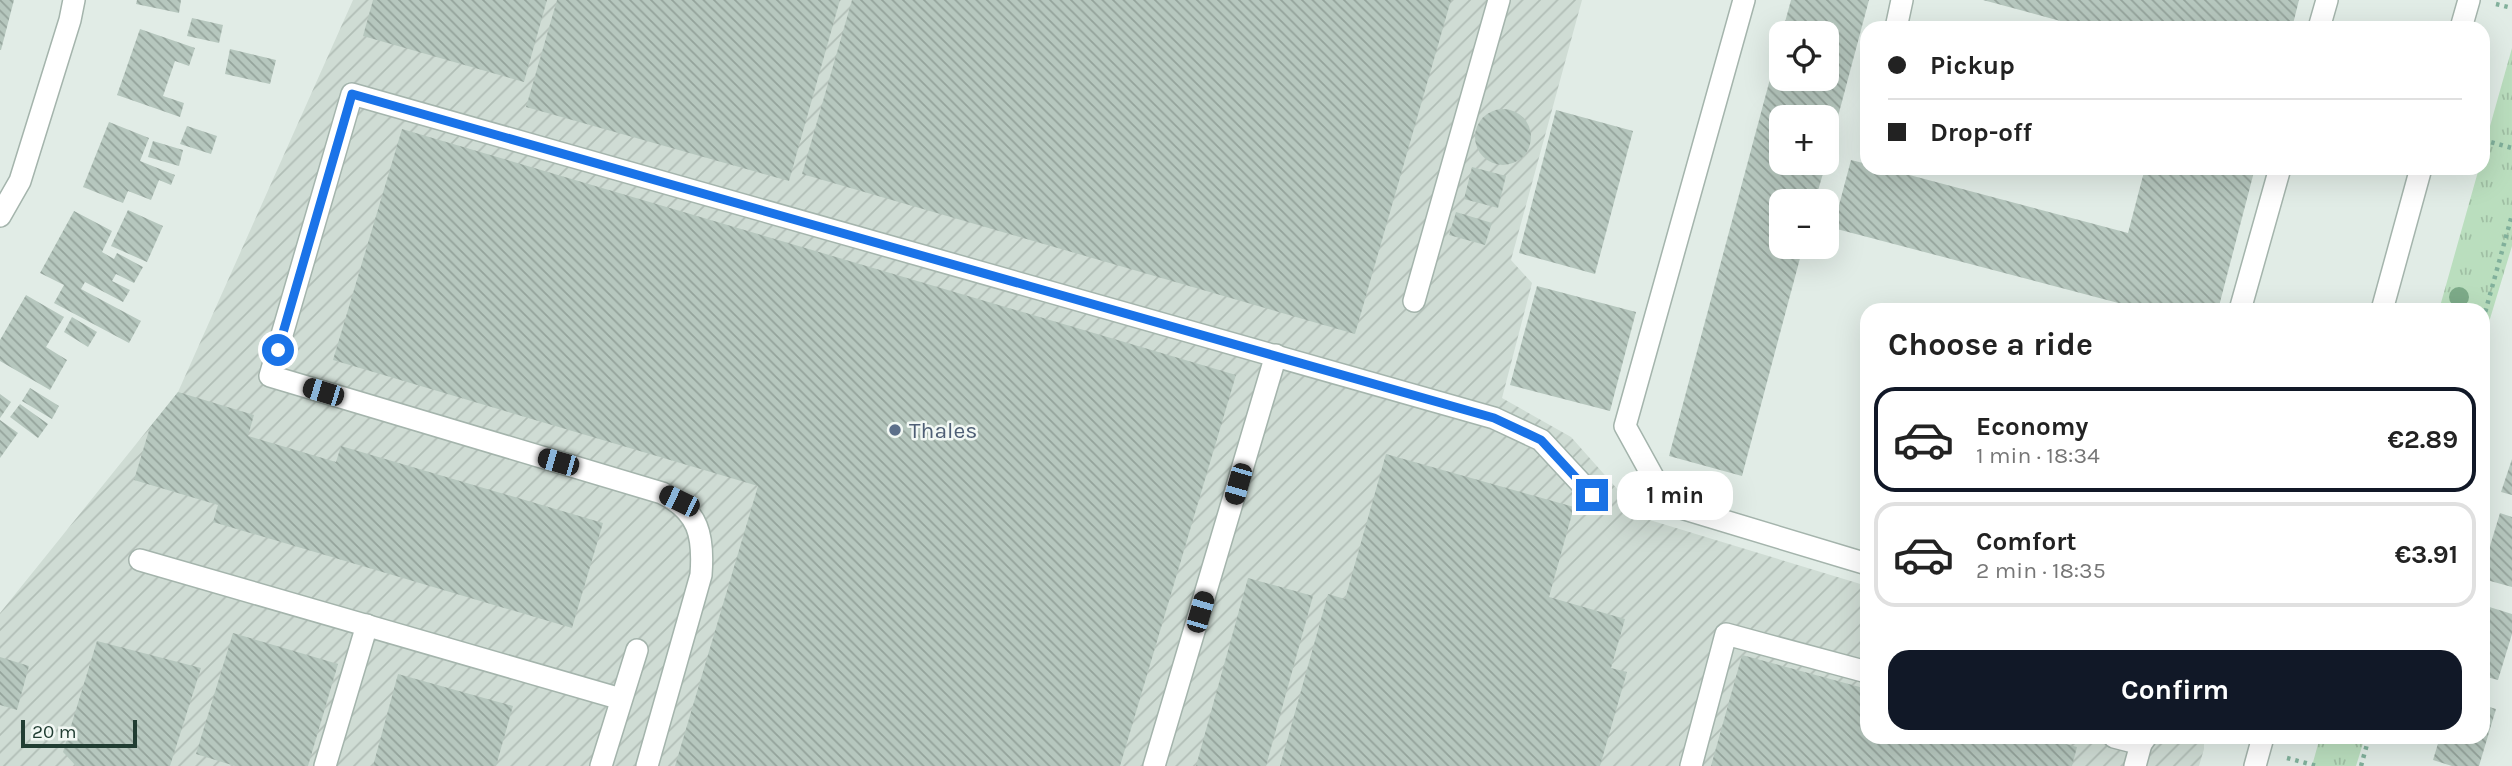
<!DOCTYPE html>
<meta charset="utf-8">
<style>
body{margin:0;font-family:Karla,sans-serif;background:#f2f2f2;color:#222;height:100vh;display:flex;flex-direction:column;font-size:26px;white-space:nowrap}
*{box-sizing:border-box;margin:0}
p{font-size:23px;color:#767676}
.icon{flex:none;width:38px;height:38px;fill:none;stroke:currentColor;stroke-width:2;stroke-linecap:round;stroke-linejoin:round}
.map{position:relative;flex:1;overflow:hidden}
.sheet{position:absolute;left:1860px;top:303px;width:630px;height:441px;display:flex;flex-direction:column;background:#fff;border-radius:21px;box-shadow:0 7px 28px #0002}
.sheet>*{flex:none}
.banner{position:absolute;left:1860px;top:21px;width:630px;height:154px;border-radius:21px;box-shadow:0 7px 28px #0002;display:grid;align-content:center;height:154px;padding:0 28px;background:#fff}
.controls{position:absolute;left:1769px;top:21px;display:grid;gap:14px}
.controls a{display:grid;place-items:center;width:70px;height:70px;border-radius:14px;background:#fff;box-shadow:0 7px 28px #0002;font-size:35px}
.scale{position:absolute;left:21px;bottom:18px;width:116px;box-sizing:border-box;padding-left:7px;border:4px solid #213d32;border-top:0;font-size:19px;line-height:24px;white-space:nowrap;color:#213d32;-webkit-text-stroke:5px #f2f8f4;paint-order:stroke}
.end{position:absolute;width:32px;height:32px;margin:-16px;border:9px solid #1a73e8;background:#fff;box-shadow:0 0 0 4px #fff}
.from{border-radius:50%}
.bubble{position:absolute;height:49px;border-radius:21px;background:#fff;box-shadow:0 7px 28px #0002;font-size:23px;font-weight:700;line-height:49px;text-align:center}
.car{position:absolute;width:21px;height:42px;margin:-21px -10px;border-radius:9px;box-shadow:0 0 5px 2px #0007;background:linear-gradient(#222 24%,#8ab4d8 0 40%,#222 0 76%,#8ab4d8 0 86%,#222 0)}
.banner b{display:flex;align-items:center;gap:24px;height:66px;font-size:26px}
.banner b+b{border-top:2px solid #e0e0e0}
.banner i{width:18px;height:18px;background:#222}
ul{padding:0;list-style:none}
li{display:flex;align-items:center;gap:21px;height:105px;margin:0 14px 10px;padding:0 14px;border:4px solid #e0e0e0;border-radius:21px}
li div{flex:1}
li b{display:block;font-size:26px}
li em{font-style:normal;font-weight:700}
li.selected{border-color:#111827}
li>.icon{width:63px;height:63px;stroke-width:1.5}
h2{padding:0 28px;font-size:32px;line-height:84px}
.primary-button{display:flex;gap:14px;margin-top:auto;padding:14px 28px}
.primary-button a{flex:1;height:80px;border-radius:21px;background:#111827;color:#fff;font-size:28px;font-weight:700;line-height:80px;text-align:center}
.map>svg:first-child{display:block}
.industrial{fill:url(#industrial-furrows)}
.park{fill:url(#park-tufts)}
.building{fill:url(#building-back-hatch)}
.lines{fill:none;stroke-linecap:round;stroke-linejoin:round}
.service-casing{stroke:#a4b4ac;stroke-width:24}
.minor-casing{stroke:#a4b4ac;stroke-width:24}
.tertiary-casing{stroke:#a4b4ac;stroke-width:24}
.path{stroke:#81b09b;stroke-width:4.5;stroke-dasharray:3.5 5;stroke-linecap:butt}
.service{stroke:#fff;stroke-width:21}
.minor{stroke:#fff;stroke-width:21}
.tertiary{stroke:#fff;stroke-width:21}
.tree{fill:#7dab89}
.route{stroke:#1a73e8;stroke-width:9}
.service-dot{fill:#5c6f8a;stroke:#f2f8f4;stroke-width:2.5}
.labels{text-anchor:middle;stroke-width:5;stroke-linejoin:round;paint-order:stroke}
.service-label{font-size:23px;fill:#4e5e75;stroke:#f2f8f4;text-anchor:start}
</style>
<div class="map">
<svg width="2512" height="766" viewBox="0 0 2512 766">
<defs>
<pattern id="industrial-furrows" width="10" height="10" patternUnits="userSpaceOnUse" patternTransform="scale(1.75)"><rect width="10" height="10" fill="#cfdcd4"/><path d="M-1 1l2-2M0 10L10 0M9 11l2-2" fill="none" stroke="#b1beb6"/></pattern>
<pattern id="park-tufts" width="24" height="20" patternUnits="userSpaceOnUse" patternTransform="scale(1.75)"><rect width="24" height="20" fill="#badebe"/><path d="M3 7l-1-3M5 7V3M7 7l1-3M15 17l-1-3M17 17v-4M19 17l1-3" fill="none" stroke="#a0bfa4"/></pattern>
<pattern id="building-back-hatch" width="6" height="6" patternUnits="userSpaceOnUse" patternTransform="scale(1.75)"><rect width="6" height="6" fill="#b6c7be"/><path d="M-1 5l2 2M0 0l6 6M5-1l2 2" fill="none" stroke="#94a39b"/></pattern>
</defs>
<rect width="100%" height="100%" fill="#e1ece6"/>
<!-- industrial -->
<polygon class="industrial" points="353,0 1582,0 1511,260 1532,283 1502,398 1571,437 1643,518 1867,586 1867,737 2204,737 2204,749 2199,766 0,766 0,613 178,392"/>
<!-- park -->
<g class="park">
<polygon points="2512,48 2512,246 2483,342 2483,310 2439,310 2479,168 2483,168 2483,151"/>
<polygon points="2320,737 2365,737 2356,766 2312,766"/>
</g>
<!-- building -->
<g class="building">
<polygon points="0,0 14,0 1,50 0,50"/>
<polygon points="137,0 181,0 179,13 136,4"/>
<polygon points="373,0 547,0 524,82 363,36"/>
<polygon points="557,0 840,0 789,181 526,107"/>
<polygon points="852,0 1451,0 1355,334 802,174"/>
<polygon points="1791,0 1869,0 1828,154 1827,117 1782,117 1782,163 1826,163 1815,201 1782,201 1782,247 1803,247 1742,476 1669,456 1781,38 1782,79 1827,79 1827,33 1782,33"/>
<polygon points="1983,0 2299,0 2292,28 2086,28"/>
<polygon points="192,18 223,25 219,43 187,36"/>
<polygon points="140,29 195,48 189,66 175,61 163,96 184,103 180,117 117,95"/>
<polygon points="230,49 276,60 270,84 225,74"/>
<circle cx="1503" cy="137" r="28"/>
<polygon points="1556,110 1633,131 1595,274 1519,253"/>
<polygon points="109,122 149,138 140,161 175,175 171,185 159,180 151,200 128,191 123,203 83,187"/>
<polygon points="187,126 217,136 211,154 180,144"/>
<polygon points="402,129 1236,375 1120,766 675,766 758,486 333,360"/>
<polygon points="153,141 183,150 179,166 148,157"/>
<polygon points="1851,160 1867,164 1867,168 1883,168 2128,233 2145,168 2255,168 2218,310 2145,310 1833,228"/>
<polygon points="1472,167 1506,176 1498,208 1464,199"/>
<polygon points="128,210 163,226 147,262 111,246"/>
<polygon points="74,211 112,231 102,252 114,259 117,253 143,267 134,283 116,274 112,281 130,290 123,302 85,282 81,289 141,321 129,343 54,303 64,285 40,273"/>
<polygon points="1456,212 1492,223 1485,245 1449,235"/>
<polygon points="1537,286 1636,312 1610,411 1510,385"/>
<polygon points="26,295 64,317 46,347 67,360 50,390 0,361 0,340"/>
<polygon points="72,317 97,332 88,347 64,332"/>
<polygon points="30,388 59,406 52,419 22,401"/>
<polygon points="178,392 254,415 248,436 336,462 341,446 603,523 572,628 213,522 218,505 134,480 150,427"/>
<polygon points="0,394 11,402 0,418"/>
<polygon points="20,404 48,424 38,438 10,417"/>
<polygon points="0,420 18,433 0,458"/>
<polygon points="1386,454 1574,507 1549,597 1625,619 1611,668 1627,672 1600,766 1280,766 1328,594 1345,599"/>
<polygon points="2512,459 2512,495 2501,492"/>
<polygon points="2483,492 2490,494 2484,517 2483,517"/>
<polygon points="2500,513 2512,517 2512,587 2483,579 2483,569"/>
<polygon points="1248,578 1313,596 1266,766 1196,766"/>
<polygon points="2483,605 2512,614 2512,634 2498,680 2483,676"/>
<polygon points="233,633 338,664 308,766 235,766 196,754"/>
<polygon points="97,641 201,668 170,766 76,766 63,752"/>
<polygon points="1742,655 1867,689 1867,737 2039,737 2077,747 2072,766 1711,766"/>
<polygon points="0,657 29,666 17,710 0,705"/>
<polygon points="398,674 513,706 496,766 373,766"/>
<polygon points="2483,705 2496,709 2479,766 2452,766 2433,760 2440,737 2483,737"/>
</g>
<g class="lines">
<defs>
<g id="service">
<polyline points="1744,0 1625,426 1668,504 1867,564"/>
<polyline points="1896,28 1902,0"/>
<polyline points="2319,28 2327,0"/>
<polyline points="1414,301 1499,0"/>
<polyline points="2240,310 2280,168"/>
<polyline points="140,560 621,699"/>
<polyline points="2114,737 2141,744"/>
<polyline points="325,766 367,625"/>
<polyline points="601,766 637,650"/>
<path d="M647 766 701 575C704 536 699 511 662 493L270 376 352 94 1494 418 1541 440 1592 495"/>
<polyline points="1154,766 1276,355"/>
<polyline points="1691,766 1726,634 1867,672"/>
<polyline points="2135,766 2141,744 2146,737"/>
</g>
<polyline id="minor" points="0,216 20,181 70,20 74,0"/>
<g id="tertiary">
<polyline points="2461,28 2469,0"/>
<polyline points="2382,310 2421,168"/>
<polyline points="2255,766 2263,737"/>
</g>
</defs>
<!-- service casing -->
<use href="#service" class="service-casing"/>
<!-- minor casing -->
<use href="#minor" class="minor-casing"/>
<!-- tertiary casing -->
<use href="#tertiary" class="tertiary-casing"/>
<!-- path -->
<g class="path">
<polyline points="2496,4 2512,8"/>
<polyline points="2483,140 2512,148"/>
<polyline points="2483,320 2512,215"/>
<polyline points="2287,758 2317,766"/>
<polyline points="2361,766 2369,737"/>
</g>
<!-- service -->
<use href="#service" class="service"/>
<!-- minor -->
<use href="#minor" class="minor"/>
<!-- tertiary -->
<use href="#tertiary" class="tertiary"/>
</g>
<!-- trees -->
<circle class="tree" cx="2459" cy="297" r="10"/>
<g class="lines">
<!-- route -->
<polyline class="route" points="278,350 352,94 1494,418 1541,440 1592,495"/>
</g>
<!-- markers -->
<circle class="service-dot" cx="895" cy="430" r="7"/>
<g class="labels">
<!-- service labels -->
<g class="service-label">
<text x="909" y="438">Thales</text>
</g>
</g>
</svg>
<div class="controls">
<a><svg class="icon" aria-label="locate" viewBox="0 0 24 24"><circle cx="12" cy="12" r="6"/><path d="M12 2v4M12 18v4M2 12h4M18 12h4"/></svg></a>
<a>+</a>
<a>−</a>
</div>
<div class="scale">20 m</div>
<i class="end from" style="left:278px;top:350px"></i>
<i class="end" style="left:1592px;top:495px"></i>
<div class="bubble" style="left:1617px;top:471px;width:116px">1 min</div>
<i class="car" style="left:323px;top:392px;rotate:287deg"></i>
<i class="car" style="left:558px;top:462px;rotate:286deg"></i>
<i class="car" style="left:1238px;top:484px;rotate:196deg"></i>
<i class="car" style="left:679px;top:501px;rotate:296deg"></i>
<i class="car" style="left:1200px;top:612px;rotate:16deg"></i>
<div class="banner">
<b><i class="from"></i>Pickup</b>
<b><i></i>Drop-off</b>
</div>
<section class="sheet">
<h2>Choose a ride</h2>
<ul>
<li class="selected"><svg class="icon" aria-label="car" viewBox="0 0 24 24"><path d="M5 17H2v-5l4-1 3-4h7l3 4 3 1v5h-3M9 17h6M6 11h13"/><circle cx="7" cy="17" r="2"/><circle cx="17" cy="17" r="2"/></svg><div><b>Economy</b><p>1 min · 18:34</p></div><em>€2.89</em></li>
<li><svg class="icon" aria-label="car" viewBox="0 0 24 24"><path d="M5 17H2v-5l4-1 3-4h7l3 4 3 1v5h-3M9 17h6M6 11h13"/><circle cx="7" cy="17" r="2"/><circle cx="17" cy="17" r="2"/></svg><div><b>Comfort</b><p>2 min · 18:35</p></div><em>€3.91</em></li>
</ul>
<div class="primary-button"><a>Confirm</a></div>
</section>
</div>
